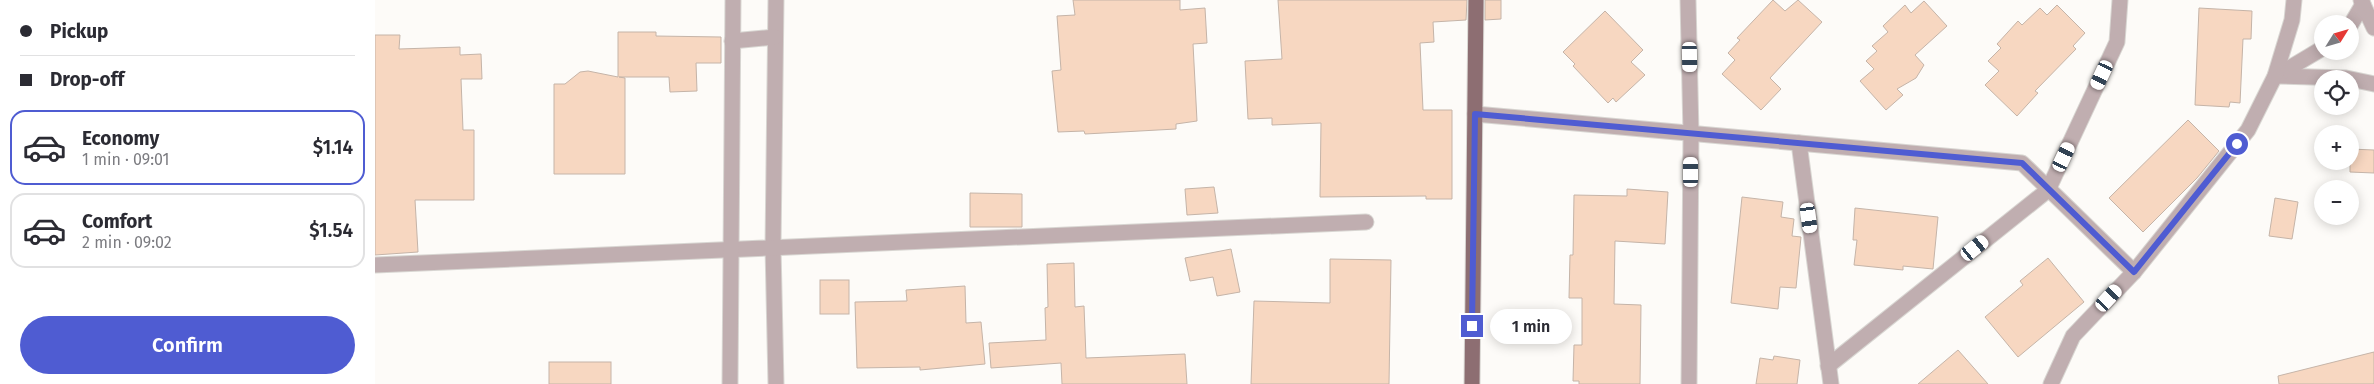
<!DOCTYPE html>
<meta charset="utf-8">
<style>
body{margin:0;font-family:"Fira Sans",sans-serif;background:#f2f2f3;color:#2b2b33;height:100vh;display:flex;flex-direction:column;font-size:19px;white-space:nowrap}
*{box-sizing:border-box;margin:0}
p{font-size:16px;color:#7c7c81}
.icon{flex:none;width:28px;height:28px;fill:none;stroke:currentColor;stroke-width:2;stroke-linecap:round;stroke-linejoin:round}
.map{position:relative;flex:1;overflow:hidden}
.drawer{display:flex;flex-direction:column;background:#fff;width:375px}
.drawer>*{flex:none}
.banner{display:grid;align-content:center;height:110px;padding:0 20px;background:#fff}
.needle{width:32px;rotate:53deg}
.buttons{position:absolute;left:1939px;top:15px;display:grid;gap:10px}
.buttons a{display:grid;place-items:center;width:45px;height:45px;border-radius:50%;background:#fff;box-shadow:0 2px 12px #0003;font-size:25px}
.end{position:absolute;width:22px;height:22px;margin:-11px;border:6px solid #4f5cd2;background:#fff;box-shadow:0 0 0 2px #fff}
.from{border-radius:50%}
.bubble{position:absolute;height:35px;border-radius:18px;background:#fff;box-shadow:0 2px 12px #0003;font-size:16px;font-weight:600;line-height:35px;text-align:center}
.car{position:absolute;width:15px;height:30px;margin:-15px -8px;border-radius:6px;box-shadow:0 0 4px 1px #0007;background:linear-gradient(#fff 24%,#345 0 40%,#fff 0 76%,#345 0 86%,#fff 0)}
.banner b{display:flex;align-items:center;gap:18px;height:48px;font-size:19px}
.banner b+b{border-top:1px solid #e1e1e2}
.banner i{width:12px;height:12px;background:#2b2b33}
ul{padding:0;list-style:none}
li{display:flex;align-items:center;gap:15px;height:75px;margin:0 10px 8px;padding:0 10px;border:2px solid #e1e1e2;border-radius:15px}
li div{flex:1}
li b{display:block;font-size:19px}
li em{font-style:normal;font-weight:600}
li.active{border-color:#4f5cd2}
li>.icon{width:45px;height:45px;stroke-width:1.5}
.primary-button{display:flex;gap:10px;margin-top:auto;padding:10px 20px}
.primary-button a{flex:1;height:58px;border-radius:30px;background:#4f5cd2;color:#fff;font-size:20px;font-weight:600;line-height:58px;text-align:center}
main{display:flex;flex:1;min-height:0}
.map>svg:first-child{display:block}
.building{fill:#f7d7c1;stroke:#c5b4a8}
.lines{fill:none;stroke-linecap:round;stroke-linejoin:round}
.minor-casing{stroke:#d8d6d2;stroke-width:17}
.major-casing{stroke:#d8d6d2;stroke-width:17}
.minor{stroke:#c0aeb0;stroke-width:15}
.major{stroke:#8d6e72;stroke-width:15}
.route{stroke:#4f5cd2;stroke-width:6}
</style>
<main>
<section class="drawer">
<div class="banner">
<b><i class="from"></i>Pickup</b>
<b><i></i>Drop-off</b>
</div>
<ul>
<li class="active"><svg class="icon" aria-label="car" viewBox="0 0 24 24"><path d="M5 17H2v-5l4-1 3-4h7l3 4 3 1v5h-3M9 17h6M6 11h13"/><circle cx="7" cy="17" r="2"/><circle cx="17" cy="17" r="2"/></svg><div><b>Economy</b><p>1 min · 09:01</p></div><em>$1.14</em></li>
<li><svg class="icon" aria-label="car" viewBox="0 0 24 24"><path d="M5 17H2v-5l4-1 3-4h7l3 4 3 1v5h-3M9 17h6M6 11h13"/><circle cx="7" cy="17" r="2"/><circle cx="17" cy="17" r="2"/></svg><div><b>Comfort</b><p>2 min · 09:02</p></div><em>$1.54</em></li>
</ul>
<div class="primary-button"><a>Confirm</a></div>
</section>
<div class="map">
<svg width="1999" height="384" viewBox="0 0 1999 384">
<rect width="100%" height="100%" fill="#fdfbf8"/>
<!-- building -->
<g class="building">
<polygon points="698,0 805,0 805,10 830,8 832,43 818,44 822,121 801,124 801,129 710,134 709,131 683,132 677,71 686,70 682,16 700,15"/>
<polygon points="903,0 1092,0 1091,20 1058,22 1059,42 1045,43 1048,110 1077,110 1077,199 1051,199 1051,196 945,197 946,123 897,125 897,118 873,119 870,61 907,59"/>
<polygon points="1110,0 1126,0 1126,19 1110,20"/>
<polygon points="1398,0 1410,11 1423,0 1447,22 1395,78 1406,89 1386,110 1347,74 1360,60 1353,53 1365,40 1362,38"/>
<polygon points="1549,1 1572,26 1540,55 1549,65 1541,78 1522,89 1528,95 1511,110 1485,81 1499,69 1491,61 1502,51 1497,46 1513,32 1508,26 1530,5 1536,13"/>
<polygon points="1682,5 1710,33 1698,46 1701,49 1660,91 1663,93 1642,116 1610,85 1624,71 1613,61 1626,48 1622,44 1643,21 1647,25 1665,8 1672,15"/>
<polygon points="1824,8 1877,11 1876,39 1868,39 1865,103 1855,102 1854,107 1820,105"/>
<polygon points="1230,11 1268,50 1256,62 1270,75 1241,102 1238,98 1233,103 1198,66 1200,64 1188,52"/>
<polygon points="243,32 281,32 281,36 346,37 346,63 321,63 322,91 295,92 294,77 244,77 250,78 250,174 179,174 179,84 190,84 205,72 213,71 243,77"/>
<polygon points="0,35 25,35 24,49 85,47 85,55 106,54 107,79 86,79 88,130 99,130 99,200 40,200 43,252 0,255"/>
<polygon points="1813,120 1844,151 1822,178 1768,232 1734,198"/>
<polygon points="1975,149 1999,150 1999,173 1975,172"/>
<polygon points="839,187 843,213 812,215 810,189"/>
<polygon points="1252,189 1293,192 1290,244 1240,241 1239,304 1266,305 1265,384 1204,384 1204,381 1198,381 1199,345 1207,345 1207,298 1194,298 1195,255 1198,255 1199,195 1252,196"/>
<polygon points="595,193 647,194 647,227 595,227"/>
<polygon points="1367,197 1408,202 1406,217 1419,219 1417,236 1426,237 1421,288 1405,287 1403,309 1356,303"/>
<polygon points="1900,198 1923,202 1917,239 1894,236"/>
<polygon points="1480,208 1563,217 1558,269 1528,266 1528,270 1479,265 1482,240 1478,240"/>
<polygon points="856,249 865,292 842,296 838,277 815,281 810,258"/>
<polygon points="1673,258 1709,302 1643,357 1610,317 1648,285 1645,281"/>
<polygon points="955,259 1016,260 1014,384 876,384 879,301 955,303"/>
<polygon points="699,263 700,307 709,306 711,358 810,354 812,384 687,384 686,363 616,368 614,343 671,340 670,308 673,307 672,264"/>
<rect x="445" y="280" width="29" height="34"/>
<polygon points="590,286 591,323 606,322 610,364 545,370 545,367 482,368 480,302 532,301 531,290"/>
<polygon points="1583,350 1613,384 1543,384"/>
<polygon points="1999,352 1999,384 1904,384 1903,376"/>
<polygon points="1399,356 1425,360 1422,384 1381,384 1385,358 1398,360"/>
<rect x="174" y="362" width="62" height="22"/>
</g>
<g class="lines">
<defs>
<g id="minor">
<polyline points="401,0 398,247 401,384"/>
<polyline points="1313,0 1316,134 1314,384"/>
<polyline points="1986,0 1999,28"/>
<polyline points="1975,26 1988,4"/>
<polyline points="357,41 400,37"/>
<polyline points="1900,76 1971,78 1999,84"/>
<polyline points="1901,76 1948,48"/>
<polyline points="1100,114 1647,163 1759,272"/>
<polyline points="1424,143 1456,384"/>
<polyline points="0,265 991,222"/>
<polyline points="1453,366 1673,190 1742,42 1745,0"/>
<polyline points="355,384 358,0"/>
<polyline points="1676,384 1698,336 1759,272 1873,130 1900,76 1917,20 1919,0"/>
</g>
<polyline id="major" points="1097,384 1101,0"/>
</defs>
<!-- minor casing -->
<use href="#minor" class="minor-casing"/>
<!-- major casing -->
<use href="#major" class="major-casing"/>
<!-- minor -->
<use href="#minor" class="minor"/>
<!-- major -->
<use href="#major" class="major"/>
</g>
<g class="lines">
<!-- route -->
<polyline class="route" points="1097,326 1100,114 1647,163 1759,272 1862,144"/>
</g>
</svg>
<div class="buttons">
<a><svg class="needle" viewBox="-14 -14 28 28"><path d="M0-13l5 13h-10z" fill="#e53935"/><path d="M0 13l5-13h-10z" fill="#7c7c81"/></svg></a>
<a><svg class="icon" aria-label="locate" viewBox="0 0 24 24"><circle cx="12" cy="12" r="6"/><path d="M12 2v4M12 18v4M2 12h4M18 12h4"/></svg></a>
<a>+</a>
<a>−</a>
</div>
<i class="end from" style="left:1862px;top:144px"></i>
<i class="end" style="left:1097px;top:326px"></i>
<div class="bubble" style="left:1115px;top:309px;width:82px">1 min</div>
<i class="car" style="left:1315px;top:57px;rotate:179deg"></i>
<i class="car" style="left:1727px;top:75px;rotate:205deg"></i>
<i class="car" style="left:1689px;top:157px;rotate:25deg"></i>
<i class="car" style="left:1316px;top:172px;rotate:0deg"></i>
<i class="car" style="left:1434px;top:218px;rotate:172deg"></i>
<i class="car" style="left:1600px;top:248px;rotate:51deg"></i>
<i class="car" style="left:1734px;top:298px;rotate:43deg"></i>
</div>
</main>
